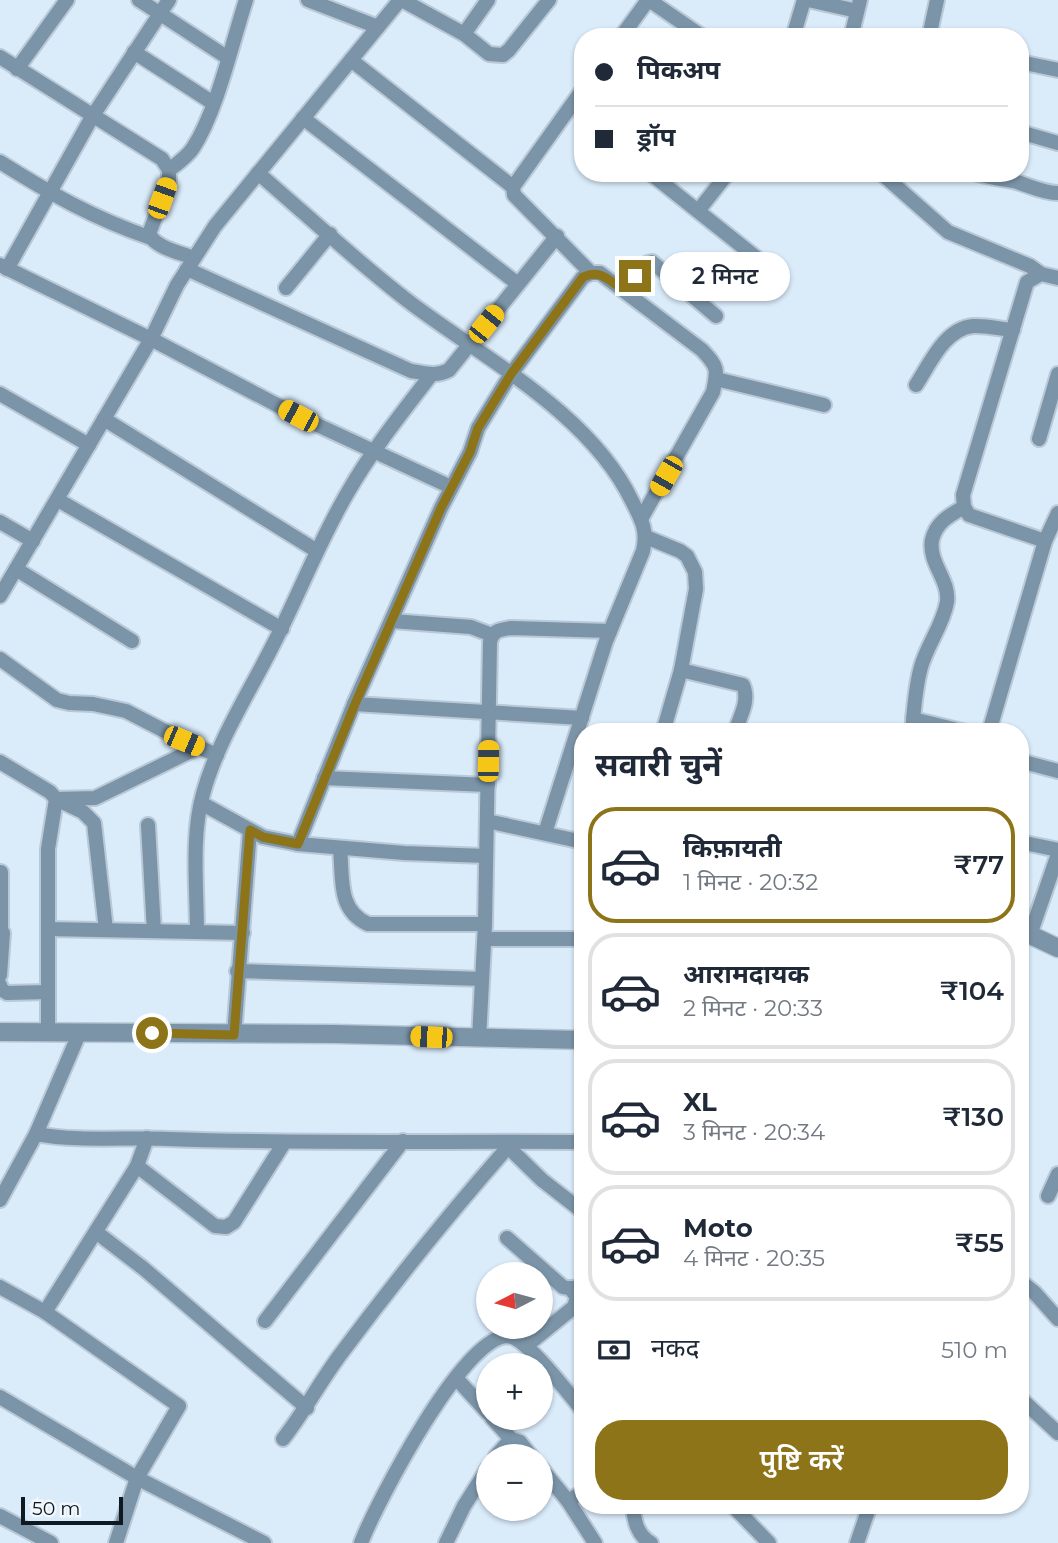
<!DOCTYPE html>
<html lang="hi">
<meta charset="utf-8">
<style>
body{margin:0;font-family:Montserrat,"Noto Sans Devanagari",sans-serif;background:#f6f6f7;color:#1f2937;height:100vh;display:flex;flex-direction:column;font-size:26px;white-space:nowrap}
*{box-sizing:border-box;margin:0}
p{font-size:23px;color:#747a83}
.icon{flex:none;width:38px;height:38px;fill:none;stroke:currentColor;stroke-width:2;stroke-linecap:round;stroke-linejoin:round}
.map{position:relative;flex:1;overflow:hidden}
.sheet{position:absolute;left:574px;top:723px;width:455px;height:791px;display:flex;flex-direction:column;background:#fff;border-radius:28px;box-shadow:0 2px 5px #0004}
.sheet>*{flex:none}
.hud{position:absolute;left:574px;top:28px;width:455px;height:154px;border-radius:28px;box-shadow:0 2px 5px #0004;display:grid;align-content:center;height:154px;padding:0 21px;background:#fff}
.needle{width:46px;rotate:264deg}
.buttons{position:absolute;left:476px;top:1262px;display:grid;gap:14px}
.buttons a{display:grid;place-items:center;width:77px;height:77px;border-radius:50%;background:#fff;box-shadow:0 2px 5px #0004;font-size:35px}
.scale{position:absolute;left:21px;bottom:18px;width:102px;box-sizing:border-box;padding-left:7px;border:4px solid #0e1921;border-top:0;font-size:19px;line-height:24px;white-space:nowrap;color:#0e1921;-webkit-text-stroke:5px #f1f7fc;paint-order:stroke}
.end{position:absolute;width:32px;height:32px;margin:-16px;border:9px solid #8e7419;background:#fff;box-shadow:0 0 0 4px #fff}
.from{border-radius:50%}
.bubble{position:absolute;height:49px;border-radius:24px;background:#fff;box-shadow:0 2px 5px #0004;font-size:23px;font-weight:600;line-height:49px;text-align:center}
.car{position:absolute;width:21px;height:42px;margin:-21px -10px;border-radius:9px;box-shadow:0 0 5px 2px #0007;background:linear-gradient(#f5c518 24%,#345 0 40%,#f5c518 0 76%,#345 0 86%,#f5c518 0)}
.hud b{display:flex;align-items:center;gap:24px;height:66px;font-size:26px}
.hud b+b{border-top:2px solid #e0e1e3}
.hud i{width:18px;height:18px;background:#1f2937}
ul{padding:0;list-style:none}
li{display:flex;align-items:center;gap:21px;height:116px;margin:0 14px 10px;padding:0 7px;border:4px solid #e0e1e3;border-radius:28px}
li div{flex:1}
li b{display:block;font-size:26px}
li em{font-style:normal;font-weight:600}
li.selected{border-color:#8e7419}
li>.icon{width:63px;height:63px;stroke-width:1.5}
h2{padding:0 21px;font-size:32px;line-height:84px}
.pay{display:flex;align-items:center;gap:18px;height:77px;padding:0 21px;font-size:26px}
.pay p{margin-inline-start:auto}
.cta{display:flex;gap:14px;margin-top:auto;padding:14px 21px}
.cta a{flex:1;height:80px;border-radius:28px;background:#8e7419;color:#fff;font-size:28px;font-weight:600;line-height:80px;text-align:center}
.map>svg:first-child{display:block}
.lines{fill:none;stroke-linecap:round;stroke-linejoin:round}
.minor-casing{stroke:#b9c9d7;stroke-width:18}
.tertiary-casing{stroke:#b9c9d7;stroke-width:21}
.minor{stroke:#7b94a8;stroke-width:14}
.tertiary{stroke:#7b94a8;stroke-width:18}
.route{stroke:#8e7419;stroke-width:9}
</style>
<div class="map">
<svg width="1058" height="1543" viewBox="0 0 1058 1543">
<rect width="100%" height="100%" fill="#daebfa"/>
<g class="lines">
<defs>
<g id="minor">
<polyline points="139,0 228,58"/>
<polyline points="308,0 378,27"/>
<polyline points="402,0 464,34 489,54 503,55 509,50 549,0"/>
<polyline points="649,0 703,37"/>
<polyline points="808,0 857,11"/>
<polyline points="464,34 488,0"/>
<polyline points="621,37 648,0"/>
<polyline points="793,37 804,0"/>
<polyline points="851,37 860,0"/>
<polyline points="929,37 937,0"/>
<polyline points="134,52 213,103"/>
<path d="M0 57 162 159 169 170V180L149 234C156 248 179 252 193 258"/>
<polyline points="351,60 513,187"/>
<polyline points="1020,62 1058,70"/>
<polyline points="17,69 67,0"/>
<polyline points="583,89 513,187 514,195 591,273"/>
<polyline points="303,118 518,284"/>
<polyline points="1020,132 1058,143"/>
<path d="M0 162C51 194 93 218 151 238"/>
<path d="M169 170C177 164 187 157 193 148 217 111 232 43 246 0"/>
<path d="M258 173C308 216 356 261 408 301 483 358 590 413 632 501 641 519 648 530 643 551L606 641 545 833"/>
<polyline points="650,173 758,259"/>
<polyline points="881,173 948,232 1030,266 1041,274"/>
<path d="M974 173C987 177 1000 179 1013 181 1029 185 1042 193 1058 193"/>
<polyline points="698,211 728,173"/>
<polyline points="0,265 151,339 298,416 451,487"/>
<polyline points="7,269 92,117 169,0"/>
<path d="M187 269 411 371C425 373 436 377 449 370L557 236"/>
<polyline points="286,288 330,234"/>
<polyline points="623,290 648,263 652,262 716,316"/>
<polyline points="716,379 824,405"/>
<path d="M916 385C930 364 944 329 973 326 986 325 1000 329 1013 330"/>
<polyline points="0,394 89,445"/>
<polyline points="104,419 317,551"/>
<polyline points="1039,439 1058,374"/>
<polyline points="58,500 282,629"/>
<polyline points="0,522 33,541"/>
<polyline points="646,537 680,551 687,556 695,572 696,589 681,670 663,732"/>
<polyline points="1045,541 969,515 964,507 963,495 1027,282 1041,274 1058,278"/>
<polyline points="16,569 132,641"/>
<polyline points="0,596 151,339 177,285 215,226 400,0"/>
<polyline points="392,621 471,627 492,635"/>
<polyline points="0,659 57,700 69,703 93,704 126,711 184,741 217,755"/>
<path d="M681 670 743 685C750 701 740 716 735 732"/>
<polyline points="354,704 582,718"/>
<polyline points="913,719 966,732"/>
<path d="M912 732C914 710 915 688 921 667 927 645 943 625 947 602 950 580 928 563 932 540 936 522 950 515 964 507"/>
<polyline points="989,732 1045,541 1058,513"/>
<polyline points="1020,761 1058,771"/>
<polyline points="0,762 50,792 56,799 48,849 48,1032"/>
<polyline points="324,778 488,785"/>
<polyline points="56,799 95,798 199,747"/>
<polyline points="60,801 83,812 94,823 106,930"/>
<polyline points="201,803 263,837 298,844 404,853 486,856"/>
<polyline points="487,821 583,842"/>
<polyline points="148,825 154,931"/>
<polyline points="1020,842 1058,850"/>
<path d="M298 844 354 704 441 508 470 452 478 428 511 374 583 277 591 273H600L702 350C718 367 718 369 713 392L641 519"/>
<path d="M340 848C343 878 337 910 368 924H485"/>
<polyline points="0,928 3,933 0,975"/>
<polyline points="1,929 1,872"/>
<polyline points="48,929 243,933"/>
<path d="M197 932C197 889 191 836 203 794 217 742 249 693 273 645 299 595 319 541 348 492 372 450 402 413 431 375"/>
<polyline points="1030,935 1058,854"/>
<polyline points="485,939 583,939"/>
<polyline points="237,971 482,979"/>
<polyline points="0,985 1,989 7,993 48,992"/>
<polyline points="234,1035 250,830"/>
<path d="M479 1039 485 924 490 642C493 630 499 630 511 628L610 631"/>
<path d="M36 1134C80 1142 124 1137 168 1139 306 1144 445 1141 583 1142"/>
<polyline points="503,1142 542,1180 583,1212"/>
<polyline points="137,1166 215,1226 226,1227 234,1222 284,1143"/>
<polyline points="1048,1196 1058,1174"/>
<polyline points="0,1200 36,1134 79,1034"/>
<polyline points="96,1232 143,1268 307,1408"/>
<path d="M507 1238 563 1287C571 1289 577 1289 583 1283"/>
<polyline points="1020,1281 1034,1292 1058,1319"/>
<polyline points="0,1287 45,1312 179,1406 137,1478 116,1543"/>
<polyline points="45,1312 137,1166 147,1138"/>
<polyline points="265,1321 403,1141"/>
<polyline points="526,1346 574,1307 577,1297 570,1288"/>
<polyline points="456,1378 488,1413"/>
<polyline points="0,1397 137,1478 264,1543"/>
<polyline points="1020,1398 1058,1433"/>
<polyline points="492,1418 511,1439"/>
<path d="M283 1439C304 1412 320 1382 340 1355 393 1284 450 1213 508 1147"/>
<polyline points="496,1456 511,1439 520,1442 531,1456"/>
<polyline points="541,1468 568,1501 595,1543"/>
<polyline points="568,1501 583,1492"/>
<path d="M633 1505C634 1521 637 1535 651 1543"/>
<polyline points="732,1505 769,1543"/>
<polyline points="0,1516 51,1543"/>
<path d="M361 1543C374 1508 469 1323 512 1337 530 1343 569 1394 583 1411"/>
<polyline points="446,1543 464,1506 488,1468"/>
<polyline points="857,1543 870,1505"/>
</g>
<g id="tertiary">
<polyline points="1020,930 1058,948"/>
<polyline points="0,1032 335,1034 583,1040"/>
</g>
</defs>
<!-- minor casing -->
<use href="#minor" class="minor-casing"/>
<!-- tertiary casing -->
<use href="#tertiary" class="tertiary-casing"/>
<!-- minor -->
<use href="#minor" class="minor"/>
<!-- tertiary -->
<use href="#tertiary" class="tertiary"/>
</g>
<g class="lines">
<!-- route -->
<path class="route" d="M152 1033 234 1035 250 830 263 837 298 844 355 704 441 508 470 452 478 428 511 374 583 277C600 269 609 280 623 290L635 276"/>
</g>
</svg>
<div class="buttons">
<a><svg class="needle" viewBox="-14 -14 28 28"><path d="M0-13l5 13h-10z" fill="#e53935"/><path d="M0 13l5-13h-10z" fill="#747a83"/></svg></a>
<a>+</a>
<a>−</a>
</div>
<div class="scale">50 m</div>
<i class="end from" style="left:152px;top:1033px"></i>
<i class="end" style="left:635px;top:276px"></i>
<div class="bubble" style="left:660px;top:252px;width:130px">2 मिनट</div>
<i class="car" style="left:162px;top:198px;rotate:20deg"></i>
<i class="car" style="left:486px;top:324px;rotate:39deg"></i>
<i class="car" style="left:298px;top:416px;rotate:298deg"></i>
<i class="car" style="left:666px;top:476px;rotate:210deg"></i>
<i class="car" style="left:184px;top:741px;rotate:113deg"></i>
<i class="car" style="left:488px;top:761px;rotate:1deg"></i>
<i class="car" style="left:431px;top:1037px;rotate:272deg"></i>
<div class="hud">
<b><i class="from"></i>पिकअप</b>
<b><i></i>ड्रॉप</b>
</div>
<section class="sheet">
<h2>सवारी चुनें</h2>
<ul>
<li class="selected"><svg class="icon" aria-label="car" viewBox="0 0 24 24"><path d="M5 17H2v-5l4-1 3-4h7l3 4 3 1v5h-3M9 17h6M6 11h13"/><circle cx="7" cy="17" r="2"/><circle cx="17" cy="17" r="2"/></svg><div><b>किफ़ायती</b><p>1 मिनट · 20:32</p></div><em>₹77</em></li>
<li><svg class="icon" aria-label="car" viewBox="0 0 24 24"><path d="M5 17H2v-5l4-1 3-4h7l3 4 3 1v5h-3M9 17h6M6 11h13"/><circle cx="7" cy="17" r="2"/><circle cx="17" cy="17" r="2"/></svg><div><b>आरामदायक</b><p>2 मिनट · 20:33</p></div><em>₹104</em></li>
<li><svg class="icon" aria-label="car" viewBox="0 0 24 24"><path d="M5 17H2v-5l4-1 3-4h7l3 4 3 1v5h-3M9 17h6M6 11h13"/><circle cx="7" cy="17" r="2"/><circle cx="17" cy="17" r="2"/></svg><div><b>XL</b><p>3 मिनट · 20:34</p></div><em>₹130</em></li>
<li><svg class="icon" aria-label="car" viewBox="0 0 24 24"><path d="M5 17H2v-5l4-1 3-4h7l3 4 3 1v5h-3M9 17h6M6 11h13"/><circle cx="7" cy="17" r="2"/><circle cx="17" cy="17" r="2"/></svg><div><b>Moto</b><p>4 मिनट · 20:35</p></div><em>₹55</em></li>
</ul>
<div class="pay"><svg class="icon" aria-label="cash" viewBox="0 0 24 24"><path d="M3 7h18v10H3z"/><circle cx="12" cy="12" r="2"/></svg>नकद<p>510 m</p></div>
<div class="cta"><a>पुष्टि करें</a></div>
</section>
</div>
